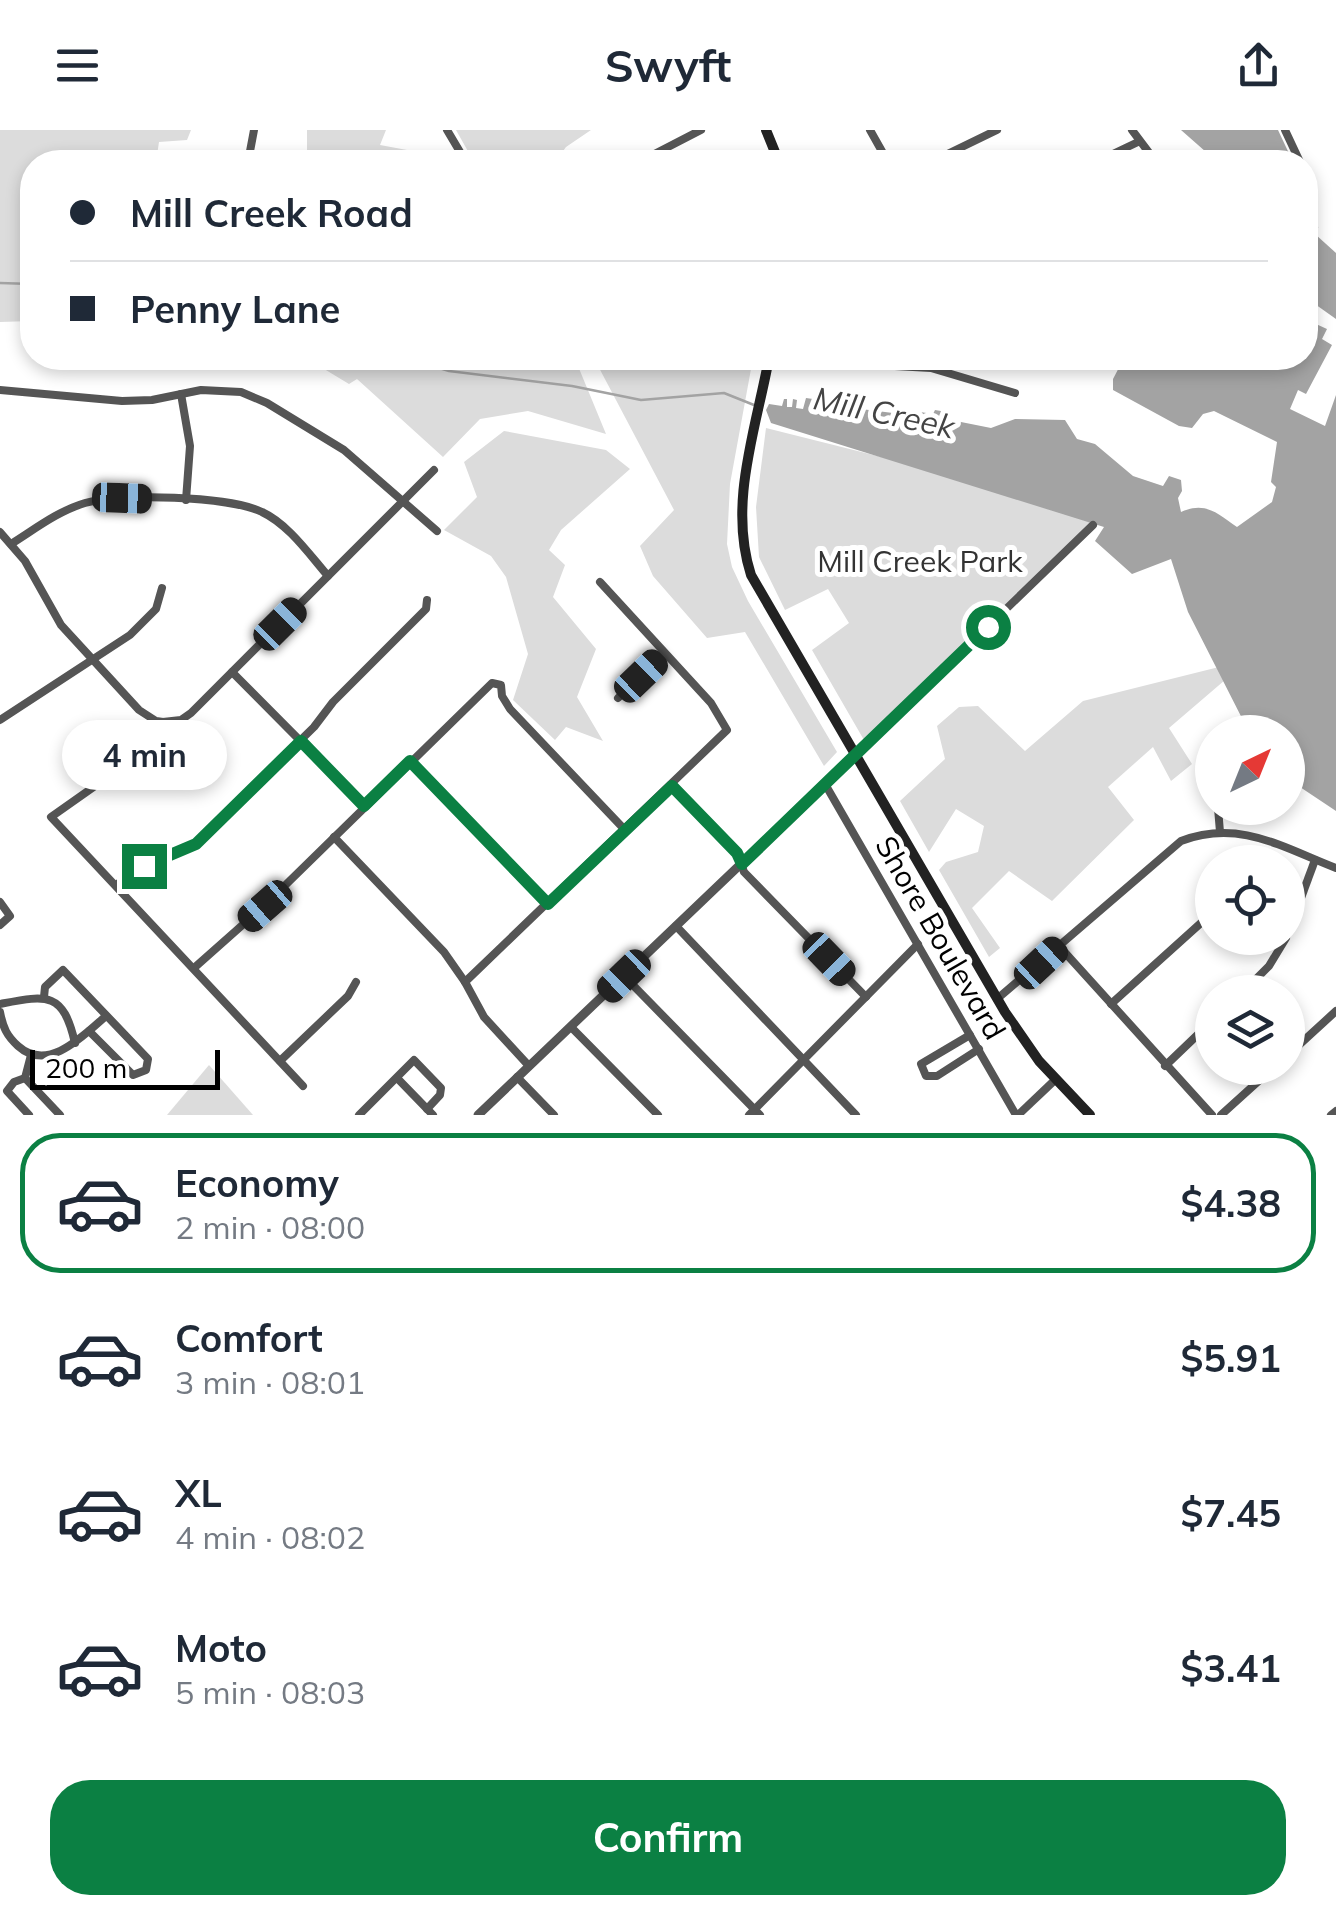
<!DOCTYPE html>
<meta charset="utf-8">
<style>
body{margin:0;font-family:Mulish,sans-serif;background:#f2f2f3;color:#1f2937;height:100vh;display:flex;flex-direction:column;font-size:38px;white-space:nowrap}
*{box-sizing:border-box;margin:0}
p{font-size:32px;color:#747a83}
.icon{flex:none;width:55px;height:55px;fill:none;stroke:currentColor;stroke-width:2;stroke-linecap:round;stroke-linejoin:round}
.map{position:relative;height:985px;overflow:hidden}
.side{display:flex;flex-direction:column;background:#fff;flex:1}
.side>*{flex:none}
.hud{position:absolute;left:20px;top:20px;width:1298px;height:220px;border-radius:40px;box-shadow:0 5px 15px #0003;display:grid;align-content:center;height:220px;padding:0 50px;background:#fff}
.needle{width:65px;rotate:43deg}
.controls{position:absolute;left:1195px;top:585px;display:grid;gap:20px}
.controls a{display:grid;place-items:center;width:110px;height:110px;border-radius:50%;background:#fff;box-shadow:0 5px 15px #0003;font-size:50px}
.scale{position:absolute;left:30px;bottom:25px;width:190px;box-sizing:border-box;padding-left:10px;border:5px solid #000;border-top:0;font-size:28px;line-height:35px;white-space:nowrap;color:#000;-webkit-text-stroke:8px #fff;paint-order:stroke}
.end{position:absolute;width:45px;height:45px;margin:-22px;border:12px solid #0b8043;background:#fff;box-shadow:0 0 0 5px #fff}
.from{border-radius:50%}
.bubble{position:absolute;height:70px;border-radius:35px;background:#fff;box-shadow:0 5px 15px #0003;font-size:32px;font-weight:700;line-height:70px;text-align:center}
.car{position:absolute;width:30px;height:60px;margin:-30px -15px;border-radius:12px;box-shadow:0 0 8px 2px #0007;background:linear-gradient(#222 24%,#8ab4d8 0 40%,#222 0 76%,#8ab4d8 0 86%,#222 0)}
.hud b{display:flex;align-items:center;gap:35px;height:95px;font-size:38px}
.hud b+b{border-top:2px solid #e0e1e3}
.hud i{width:25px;height:25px;background:#1f2937}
ul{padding:18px 0 0;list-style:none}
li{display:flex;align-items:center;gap:30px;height:140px;margin:0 20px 15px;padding:0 30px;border:5px solid transparent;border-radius:40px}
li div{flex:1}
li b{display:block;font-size:38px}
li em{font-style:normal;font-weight:700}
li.active{border-color:#0b8043}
li>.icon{width:90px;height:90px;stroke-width:1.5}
.cta{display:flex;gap:20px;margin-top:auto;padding:20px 50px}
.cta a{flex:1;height:115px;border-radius:40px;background:#0b8043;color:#fff;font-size:40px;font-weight:700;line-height:115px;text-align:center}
header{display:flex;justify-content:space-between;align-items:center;height:130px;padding:0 50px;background:#fff;font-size:45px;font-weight:700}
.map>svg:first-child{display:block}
.green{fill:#dcdcdc}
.water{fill:#a3a3a3}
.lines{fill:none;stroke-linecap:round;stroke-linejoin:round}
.stream{stroke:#a3a3a3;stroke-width:2.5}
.minor{stroke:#555;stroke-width:8}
.tertiary{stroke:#555;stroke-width:9}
.secondary{stroke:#222;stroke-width:10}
.route{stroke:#0b8043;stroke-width:12}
.labels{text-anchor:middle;stroke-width:10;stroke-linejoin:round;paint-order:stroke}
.park-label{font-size:30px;fill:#333;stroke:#fff}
.street-label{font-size:30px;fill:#000;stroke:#fff}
.water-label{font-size:32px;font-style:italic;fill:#444;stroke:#fff}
</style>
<header><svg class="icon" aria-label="menu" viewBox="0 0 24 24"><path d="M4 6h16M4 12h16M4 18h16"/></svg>Swyft<svg class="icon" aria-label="share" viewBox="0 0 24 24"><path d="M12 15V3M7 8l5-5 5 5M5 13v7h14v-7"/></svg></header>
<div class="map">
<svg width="1336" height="985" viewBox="0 0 1336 985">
<rect width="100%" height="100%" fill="#fff"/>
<!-- green -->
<g class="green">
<polygon points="0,0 191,0 187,10 159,12 156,32 32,32 32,191 0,192"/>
<polygon points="307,0 386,0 380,15 472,32 307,32"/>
<polygon points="456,0 591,0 566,17 555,32 474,32"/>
<polygon points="306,228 753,228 730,354 727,414 732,437 748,471 837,622 824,636 745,502 707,508 653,446 640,416 674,380 597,234 578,236 606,304 528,281 480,289 443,327 357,249 349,254"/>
<polygon points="766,298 1025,363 1098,392 868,617 812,520 849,493 828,459 785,480 759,427 756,377"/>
<polygon points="504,301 606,320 630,339 561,400 549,420 565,435 553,467 596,519 577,567 603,611 566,597 555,610 513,570 528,524 506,447 491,426 444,400 477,367 464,332"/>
<polygon points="1219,537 1225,550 1169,598 1192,634 1171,651 1153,617 1108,657 1134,690 1052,771 1009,741 972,778 1000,818 989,827 939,740 946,732 978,722 984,696 956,679 929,722 900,671 945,629 937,596 959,577 978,576 1025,621 1083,571"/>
<polygon points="209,935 253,985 167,985"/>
</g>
<!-- water -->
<g class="water">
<polygon points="1181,0 1278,0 1293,32 1212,32 1206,22"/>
<polygon points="1305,95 1336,123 1336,189 1305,167"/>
<path d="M1305 189 1327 199 1322 209 1332 215 1306 264 1298 260 1290 279 1325 296 1336 265V681L1288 649V602H1249L1188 482 1171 429 1132 444 1095 411 1104 397 771 293 766 280 769 274 782 276 784 269H787V277H792L793 269 797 270 796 278 803 279 806 268 813 269 812 279 822 280 824 268 861 279 893 283 894 278 933 284 935 280 947 282 946 289 991 298 1015 289 1065 290 1077 309 1095 314 1133 346 1163 356 1169 346 1181 350 1182 361 1178 368 1181 382C1205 371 1217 383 1237 397L1272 372 1276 357 1271 352 1277 312 1214 281 1203 284 1192 298 1179 296 1113 260V249L1124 228H1176L1194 237 1199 228H1305Z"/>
</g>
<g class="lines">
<!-- stream -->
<g class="stream">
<polyline points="0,153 32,154"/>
<polyline points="407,228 449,241 572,256 641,270 724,263 754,275"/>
</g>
<!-- minor -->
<g class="minor">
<polyline points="447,0 466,32"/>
<polyline points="870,0 888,32"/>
<polyline points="1132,0 1156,32"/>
<polyline points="1285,0 1300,32"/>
<polyline points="248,32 254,0"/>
<polyline points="639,32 701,0"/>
<polyline points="931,32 997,0"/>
<polyline points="1096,32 1138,12"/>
<path d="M1305 44C1313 62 1306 81 1314 97"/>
<polyline points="768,229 931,238 1015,263"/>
<polyline points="0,260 122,271 152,270 201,260 241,262 267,273 344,320 437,401"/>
<polyline points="181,264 190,316 186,370"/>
<polyline points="0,402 25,431 61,495 139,580 156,591 163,592 181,590 191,583 434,340"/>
<path d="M11 414C35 399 58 381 85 373 119 363 230 366 262 382 288 394 309 424 328 446"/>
<polyline points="232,542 365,676"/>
<polyline points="618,568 664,523"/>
<polyline points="0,590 130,505 156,479 162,458"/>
<polyline points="856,624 1093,395"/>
<polyline points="410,631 548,774"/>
<polyline points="825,654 1016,985"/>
<polyline points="95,656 51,687 303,956"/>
<polyline points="672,656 737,723 744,742 866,867"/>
<polyline points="1218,678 1220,702"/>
<polyline points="334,707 444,822 465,852 484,887 529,936"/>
<polyline points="116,755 144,735 195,714 314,597 333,572 426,479 427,470"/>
<polyline points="0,772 10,786 0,795"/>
<polyline points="676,796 856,985"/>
<polyline points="1288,803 1315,730"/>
<polyline points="1059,816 1212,985"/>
<polyline points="194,838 265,775 492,553 501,555 502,566 510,579 625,700"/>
<polyline points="624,846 760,985"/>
<polyline points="465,852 727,600 711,573 600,452"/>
<polyline points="1243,862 1269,836 1286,808"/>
<polyline points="44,867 45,857 63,840 148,929 146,940 133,945 89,901"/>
<path d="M997 869 1181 711C1239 689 1282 717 1336 738"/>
<path d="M0 874C47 865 63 861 75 913"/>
<polyline points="1111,874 1212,783"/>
<path d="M0 882C3 898 7 906 18 916 48 943 83 906 106 886"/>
<polyline points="571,897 658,985"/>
<polyline points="970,905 921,934 926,946 937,946 979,919"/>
<polyline points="31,925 25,948 60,985"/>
<polyline points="1288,925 1336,881"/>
<polyline points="280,931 348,866 356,852"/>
<polyline points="1165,936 1212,891"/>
<polyline points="517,947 554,985"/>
<polyline points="25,948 14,952 7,961 29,985"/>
<polyline points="398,949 433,985"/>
<polyline points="359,985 414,930 441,958 440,965 427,979"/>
<polyline points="749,985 918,814"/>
<polyline points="1018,985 1056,949"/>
<polyline points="1221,985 1273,938"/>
<polyline points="1331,985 1336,981"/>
</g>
<!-- tertiary -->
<polyline class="tertiary" points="478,985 856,624"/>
<!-- secondary -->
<g class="secondary">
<polyline points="766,0 779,32"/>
<path d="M769 228C756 299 728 374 751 445L1005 882 1039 931 1090 985"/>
</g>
</g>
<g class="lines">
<!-- route -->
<polyline class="route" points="144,736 196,714 301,611 364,676 410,631 548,774 672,656 737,723 742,734 988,497"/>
</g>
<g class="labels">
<!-- park labels -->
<g class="park-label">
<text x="920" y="442">Mill Creek Park</text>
</g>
<!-- street labels -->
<g class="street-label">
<text transform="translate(940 808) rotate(60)" y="10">Shore Boulevard</text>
</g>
<!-- water labels -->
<g class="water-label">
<text transform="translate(884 283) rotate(12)" y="11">Mill Creek</text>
</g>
</g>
</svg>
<div class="controls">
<a><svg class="needle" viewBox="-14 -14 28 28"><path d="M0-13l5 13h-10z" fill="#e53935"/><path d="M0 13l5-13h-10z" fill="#747a83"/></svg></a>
<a><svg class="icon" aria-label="locate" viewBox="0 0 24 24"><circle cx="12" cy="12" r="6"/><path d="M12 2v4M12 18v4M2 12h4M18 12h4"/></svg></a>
<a><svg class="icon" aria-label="layers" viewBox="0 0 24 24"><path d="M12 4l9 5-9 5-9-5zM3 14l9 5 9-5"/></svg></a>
</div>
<div class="scale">200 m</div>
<i class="end from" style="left:988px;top:497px"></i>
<i class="end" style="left:144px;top:736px"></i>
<div class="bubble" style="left:62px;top:590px;width:165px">4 min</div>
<i class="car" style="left:122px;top:368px;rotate:92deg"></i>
<i class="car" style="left:280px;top:494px;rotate:45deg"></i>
<i class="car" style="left:641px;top:546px;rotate:46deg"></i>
<i class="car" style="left:265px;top:776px;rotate:229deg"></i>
<i class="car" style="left:829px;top:829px;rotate:136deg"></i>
<i class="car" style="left:1041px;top:833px;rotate:47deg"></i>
<i class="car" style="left:624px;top:846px;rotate:226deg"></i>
<div class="hud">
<b><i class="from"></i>Mill Creek Road</b>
<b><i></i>Penny Lane</b>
</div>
</div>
<section class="side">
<ul>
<li class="active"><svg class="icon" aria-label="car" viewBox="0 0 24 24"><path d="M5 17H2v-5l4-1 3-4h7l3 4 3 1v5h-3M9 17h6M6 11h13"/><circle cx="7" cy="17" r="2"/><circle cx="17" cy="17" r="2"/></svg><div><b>Economy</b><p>2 min · 08:00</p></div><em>$4.38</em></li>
<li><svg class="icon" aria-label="car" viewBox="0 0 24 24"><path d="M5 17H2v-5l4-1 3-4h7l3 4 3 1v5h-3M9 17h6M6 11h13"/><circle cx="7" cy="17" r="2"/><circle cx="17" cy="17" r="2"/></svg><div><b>Comfort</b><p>3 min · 08:01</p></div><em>$5.91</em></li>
<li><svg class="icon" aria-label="car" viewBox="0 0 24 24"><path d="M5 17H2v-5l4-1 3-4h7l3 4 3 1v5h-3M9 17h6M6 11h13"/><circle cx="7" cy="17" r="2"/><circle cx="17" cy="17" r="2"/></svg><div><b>XL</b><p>4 min · 08:02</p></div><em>$7.45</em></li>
<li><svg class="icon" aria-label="car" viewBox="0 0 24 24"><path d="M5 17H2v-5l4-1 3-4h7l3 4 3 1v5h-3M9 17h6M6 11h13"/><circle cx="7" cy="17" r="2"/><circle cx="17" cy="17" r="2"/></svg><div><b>Moto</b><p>5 min · 08:03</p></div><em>$3.41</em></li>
</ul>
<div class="cta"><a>Confirm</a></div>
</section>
